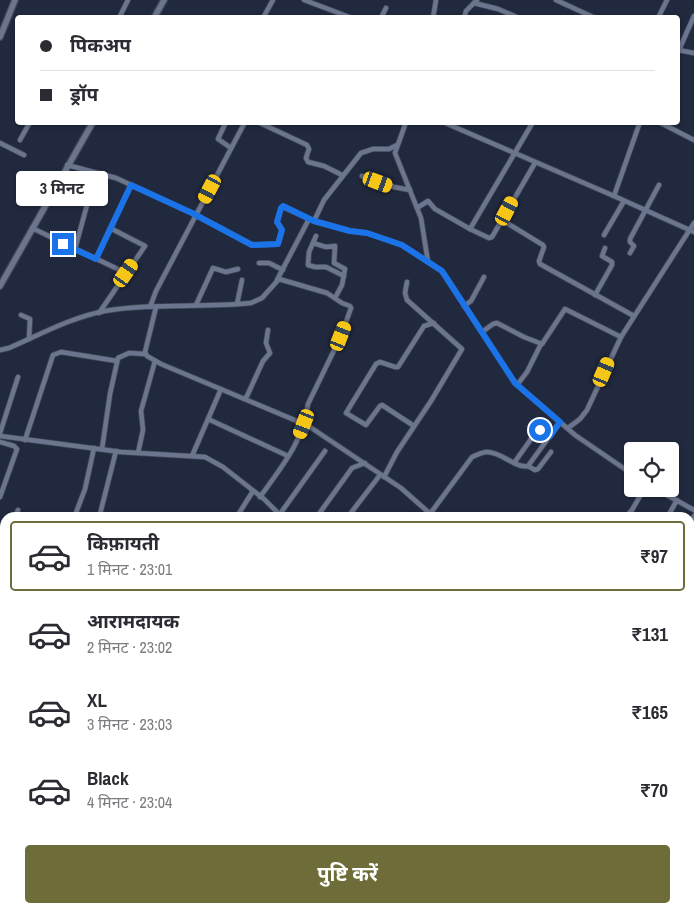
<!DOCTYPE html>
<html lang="hi">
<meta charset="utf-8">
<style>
body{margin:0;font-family:"Archivo Narrow","Noto Sans Devanagari",sans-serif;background:#f2f2f3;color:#2b2b33;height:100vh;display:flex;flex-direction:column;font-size:19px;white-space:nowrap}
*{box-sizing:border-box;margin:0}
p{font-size:16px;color:#7c7c81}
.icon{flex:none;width:28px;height:28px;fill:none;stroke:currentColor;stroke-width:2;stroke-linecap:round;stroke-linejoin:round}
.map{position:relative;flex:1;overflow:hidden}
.sheet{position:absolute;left:0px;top:512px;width:695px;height:401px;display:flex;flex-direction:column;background:#fff;border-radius:15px 15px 0 0;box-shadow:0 1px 4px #0004}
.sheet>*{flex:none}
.hud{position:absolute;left:15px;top:15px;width:665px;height:110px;border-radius:5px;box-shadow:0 1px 4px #0004;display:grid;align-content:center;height:110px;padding:0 25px;background:#fff}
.controls{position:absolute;left:624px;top:442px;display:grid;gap:10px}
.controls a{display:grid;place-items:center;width:55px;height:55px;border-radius:5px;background:#fff;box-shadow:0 1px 4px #0004;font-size:25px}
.end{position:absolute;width:22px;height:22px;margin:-11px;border:6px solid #1a73e8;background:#fff;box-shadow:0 0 0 2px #fff}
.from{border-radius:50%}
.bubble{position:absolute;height:35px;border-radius:5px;background:#fff;box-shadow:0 1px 4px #0004;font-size:16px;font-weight:700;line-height:35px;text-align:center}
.car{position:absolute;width:15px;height:30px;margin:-15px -8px;border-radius:6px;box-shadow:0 0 4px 1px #0007;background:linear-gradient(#f5c518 24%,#345 0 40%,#f5c518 0 76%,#345 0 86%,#f5c518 0)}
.hud b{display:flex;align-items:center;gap:18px;height:48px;font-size:19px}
.hud b+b{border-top:1px solid #e1e1e2}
.hud i{width:12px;height:12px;background:#2b2b33}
ul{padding:9px 0 0;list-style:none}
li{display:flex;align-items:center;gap:15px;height:70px;margin:0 10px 8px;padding:0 15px;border:2px solid transparent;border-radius:5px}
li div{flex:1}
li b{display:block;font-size:19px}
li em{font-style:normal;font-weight:700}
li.active{border-color:#6e6d39}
li>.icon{width:45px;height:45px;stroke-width:1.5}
.button{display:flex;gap:10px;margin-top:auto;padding:10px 25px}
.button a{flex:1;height:58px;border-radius:5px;background:#6e6d39;color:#fff;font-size:20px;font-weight:700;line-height:58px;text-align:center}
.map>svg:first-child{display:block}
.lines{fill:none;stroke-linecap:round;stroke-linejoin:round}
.minor-casing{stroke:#414758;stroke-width:6}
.tertiary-casing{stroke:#414758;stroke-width:8}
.secondary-casing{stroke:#414758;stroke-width:8}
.trunk-casing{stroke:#414758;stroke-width:9}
.minor{stroke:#6b758e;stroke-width:4.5}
.tertiary{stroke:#6b758e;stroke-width:5.5}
.secondary{stroke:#6b758e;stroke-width:6}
.trunk{stroke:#c86e8f;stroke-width:8}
.route{stroke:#1a73e8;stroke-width:6}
</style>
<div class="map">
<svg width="694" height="913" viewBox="0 0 694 913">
<rect width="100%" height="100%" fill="#21293e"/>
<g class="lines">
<defs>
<g id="minor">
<polyline points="304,0 352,18"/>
<polyline points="556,0 595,18"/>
<polyline points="474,3 498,9 519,18"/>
<polyline points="119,18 128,0"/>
<polyline points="263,18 273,0"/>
<polyline points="381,18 386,8"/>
<polyline points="433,18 436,0"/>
<polyline points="464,18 466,11 477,0"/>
<polyline points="658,18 667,0"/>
<polyline points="678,50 694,53"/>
<polyline points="679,50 694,16"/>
<polyline points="226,122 218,139 231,148"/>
<polyline points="258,122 307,145 309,149 306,158 308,162 324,166 342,175"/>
<polyline points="406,122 395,153 421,218 428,262"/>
<polyline points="443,122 614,196"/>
<polyline points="640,122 614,196 694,232"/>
<polyline points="659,122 694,140"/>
<polyline points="20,140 30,122"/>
<polyline points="0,143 24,155"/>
<polyline points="67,165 116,178 192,213 252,245 278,244 282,230 277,222 281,208 283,207 314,221 350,231 367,233 402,245 442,271 515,383 575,435 632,474"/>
<polyline points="362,176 394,187 410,190"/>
<polyline points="60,179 79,188 80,198 87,205 75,249"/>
<polyline points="417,208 428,201 435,209 470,229 533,122"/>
<polyline points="502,220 543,245 544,247 539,261 540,264 634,316"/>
<polyline points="314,221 324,200 361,153 373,149 389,149 397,145"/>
<polyline points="32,228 126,273"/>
<polyline points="470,229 489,238 492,237 535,163"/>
<polyline points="604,235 624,201"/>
<polyline points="316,236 309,252 308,265 315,267 326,267 344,276"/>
<polyline points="313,243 326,247 335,246 334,263 345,269 342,285 335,298"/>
<polyline points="630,253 634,246 630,242 630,239 659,185"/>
<polyline points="96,259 131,185"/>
<polyline points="259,263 269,263 283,270"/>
<polyline points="277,280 309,219"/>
<polyline points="595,295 612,265 612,262 602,256 605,248"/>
<polyline points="237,304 242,280"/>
<polyline points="196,305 213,268 226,272 238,269"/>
<polyline points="464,306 471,301 484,277"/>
<polyline points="150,307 156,291 245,122"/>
<polyline points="156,307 145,352 147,356 161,364 304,424"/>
<polyline points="99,313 145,246 110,228"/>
<polyline points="21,315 30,319 29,339"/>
<polyline points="482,332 493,324 497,323 524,337 542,344 565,309 621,337"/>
<path d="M0 350 9 348C39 335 72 317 105 311 153 303 202 308 251 303L262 298 279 279 327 293 342 303 350 306 351 308 341 336 308 404C305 439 280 469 260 497"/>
<polyline points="517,385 527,372 541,344"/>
<polyline points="244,399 247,396 263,361 270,353 266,343 268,330"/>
<polyline points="208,419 288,456"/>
<polyline points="304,423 401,488 435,518"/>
<polyline points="414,426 382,405 380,406 366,425 346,413 376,364 380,362 395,367 398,367 424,326 434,323"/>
<polyline points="568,428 580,419 587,410 621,337 694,223"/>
<polyline points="0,433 18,377"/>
<polyline points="0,436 121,452 205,457 223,467 264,499 283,518"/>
<polyline points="25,440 53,355 61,352 117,361"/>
<polyline points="0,442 14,446 17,449 0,497"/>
<polyline points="102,449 110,394 118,358 129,353 145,354"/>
<polyline points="138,453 143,430 141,411 155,361"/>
<polyline points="192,456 221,389"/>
<polyline points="514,463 536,432 540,430 550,436"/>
<polyline points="528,466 535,470 538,469 551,452"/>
<polyline points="384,477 397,452 431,401 462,349 407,300 405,293 407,282"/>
<polyline points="656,489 694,510"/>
<polyline points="280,514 325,451"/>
<polyline points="15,518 18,510"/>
<polyline points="74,518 85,489 94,448"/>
<polyline points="99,518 116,451"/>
<polyline points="236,518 253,491"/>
<polyline points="316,518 352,468 365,463"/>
<polyline points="347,518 380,475"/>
<path d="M427 518 472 457C477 455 482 452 487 452 502 452 516 469 528 466L560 422"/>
<polyline points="625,518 632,510 644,489"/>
<polyline points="667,518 677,500"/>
<polyline points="690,523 694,516"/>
<polyline points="0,553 5,541"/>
<polyline points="0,581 5,583"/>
<polyline points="0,602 5,603"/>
<polyline points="0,673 5,675"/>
<polyline points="0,697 5,684"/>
<polyline points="0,805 5,807"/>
<polyline points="0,830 5,832"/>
<polyline points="0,866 5,855"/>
<polyline points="690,883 694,883"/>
<polyline points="275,909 275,913"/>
<polyline points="191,913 192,909"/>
</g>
<g id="tertiary">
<polyline points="154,18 164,0"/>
<polyline points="0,37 15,0"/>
<polyline points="0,286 93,122"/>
</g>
<g id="secondary">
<polyline points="690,754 694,750"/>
<polyline points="393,913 415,909"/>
</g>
<g id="trunk">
<polyline points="690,902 694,902"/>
<polyline points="439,913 464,909"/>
<polyline points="606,913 661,913"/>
<polyline points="687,913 694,913"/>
</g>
</defs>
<!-- minor casing -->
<use href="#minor" class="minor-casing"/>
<!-- tertiary casing -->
<use href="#tertiary" class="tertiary-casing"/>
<!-- secondary casing -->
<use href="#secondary" class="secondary-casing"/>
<!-- trunk casing -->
<use href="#trunk" class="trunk-casing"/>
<!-- minor -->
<use href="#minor" class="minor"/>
<!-- tertiary -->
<use href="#tertiary" class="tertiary"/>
<!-- secondary -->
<use href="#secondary" class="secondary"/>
<!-- trunk -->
<use href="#trunk" class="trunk"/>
</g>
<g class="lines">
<!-- route -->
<polyline class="route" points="63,244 96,259 131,185 192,213 252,245 278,244 282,230 277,222 281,208 283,206 314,221 350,231 367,233 402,245 442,271 515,383 560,422 550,436 540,430"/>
</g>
</svg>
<div class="controls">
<a><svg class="icon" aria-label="locate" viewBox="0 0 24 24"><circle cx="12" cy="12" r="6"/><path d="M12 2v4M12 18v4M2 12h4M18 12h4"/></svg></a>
</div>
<i class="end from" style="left:540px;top:430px"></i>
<i class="end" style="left:63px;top:244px"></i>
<div class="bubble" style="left:16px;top:171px;width:92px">3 मिनट</div>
<i class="car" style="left:378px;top:182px;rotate:110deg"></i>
<i class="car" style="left:210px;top:189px;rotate:208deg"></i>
<i class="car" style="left:507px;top:211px;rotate:28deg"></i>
<i class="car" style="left:126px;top:273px;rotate:35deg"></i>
<i class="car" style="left:341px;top:336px;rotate:21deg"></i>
<i class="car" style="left:604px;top:372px;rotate:23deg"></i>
<i class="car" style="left:304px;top:424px;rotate:201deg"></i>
<div class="hud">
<b><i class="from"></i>पिकअप</b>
<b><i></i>ड्रॉप</b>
</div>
<section class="sheet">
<ul>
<li class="active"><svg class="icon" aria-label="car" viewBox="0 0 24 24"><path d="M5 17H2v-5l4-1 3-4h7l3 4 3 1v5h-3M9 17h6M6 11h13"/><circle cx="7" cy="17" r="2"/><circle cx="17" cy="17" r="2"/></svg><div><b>किफ़ायती</b><p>1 मिनट · 23:01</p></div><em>₹97</em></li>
<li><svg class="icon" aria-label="car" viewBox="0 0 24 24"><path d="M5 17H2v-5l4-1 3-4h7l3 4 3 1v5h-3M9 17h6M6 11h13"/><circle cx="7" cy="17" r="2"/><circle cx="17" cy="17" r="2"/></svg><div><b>आरामदायक</b><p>2 मिनट · 23:02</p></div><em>₹131</em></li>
<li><svg class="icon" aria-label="car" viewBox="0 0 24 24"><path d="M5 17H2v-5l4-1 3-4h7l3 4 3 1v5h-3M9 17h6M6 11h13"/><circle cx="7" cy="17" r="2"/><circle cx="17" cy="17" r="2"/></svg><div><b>XL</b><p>3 मिनट · 23:03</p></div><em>₹165</em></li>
<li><svg class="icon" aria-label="car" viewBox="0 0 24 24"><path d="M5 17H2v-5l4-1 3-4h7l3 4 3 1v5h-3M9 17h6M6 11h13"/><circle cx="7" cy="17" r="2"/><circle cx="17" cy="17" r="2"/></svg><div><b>Black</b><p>4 मिनट · 23:04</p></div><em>₹70</em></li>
</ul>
<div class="button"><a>पुष्टि करें</a></div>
</section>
</div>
